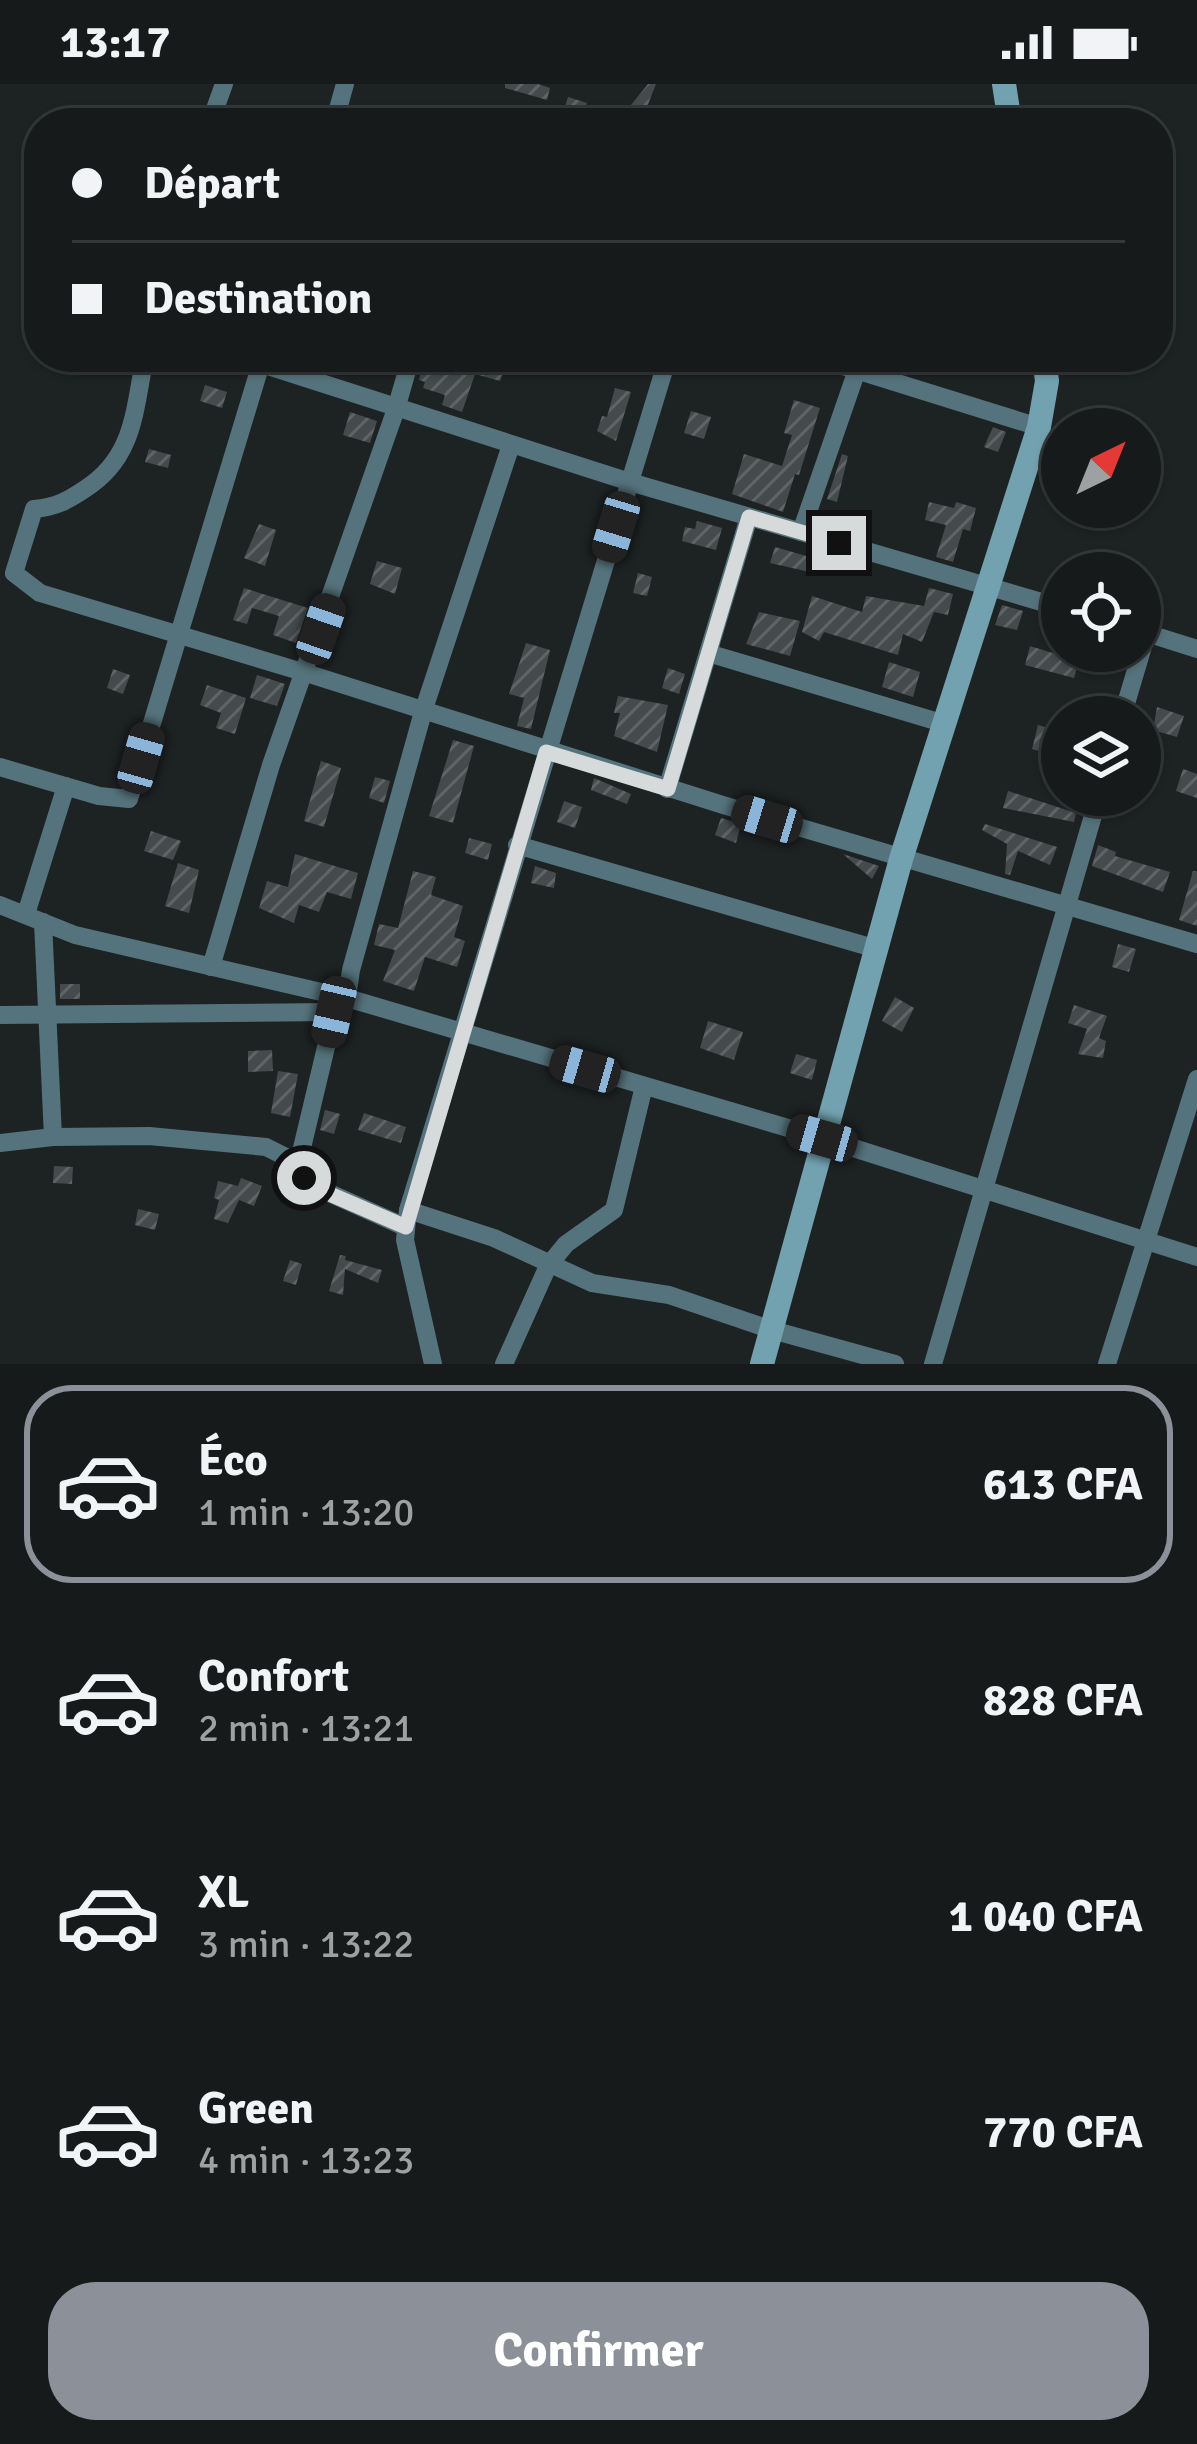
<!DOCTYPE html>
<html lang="fr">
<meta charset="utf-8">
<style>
body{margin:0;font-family:Signika,sans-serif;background:#232727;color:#f1f3f6;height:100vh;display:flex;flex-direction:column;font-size:45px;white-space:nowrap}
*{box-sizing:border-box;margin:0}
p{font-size:39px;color:#9ea1a2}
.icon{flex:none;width:66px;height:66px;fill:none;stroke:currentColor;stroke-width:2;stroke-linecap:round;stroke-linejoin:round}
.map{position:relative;height:1280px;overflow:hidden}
.side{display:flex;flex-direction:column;background:#161a1a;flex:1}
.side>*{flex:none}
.banner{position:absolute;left:24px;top:24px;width:1149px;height:264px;border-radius:48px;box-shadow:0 3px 9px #0004,0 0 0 3px #353839;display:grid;align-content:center;height:264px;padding:0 48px;background:#161a1a}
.needle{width:78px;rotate:43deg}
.controls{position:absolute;left:1041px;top:324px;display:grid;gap:24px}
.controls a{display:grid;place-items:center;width:120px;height:120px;border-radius:50%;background:#161a1a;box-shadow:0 3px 9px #0004,0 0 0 3px #353839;font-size:60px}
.end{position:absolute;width:54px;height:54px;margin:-27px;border:15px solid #d6dadb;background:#111;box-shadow:0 0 0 6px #111}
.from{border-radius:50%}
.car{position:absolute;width:36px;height:72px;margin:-36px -18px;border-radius:15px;box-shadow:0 0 9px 3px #0007;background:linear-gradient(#222 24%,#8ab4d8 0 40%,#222 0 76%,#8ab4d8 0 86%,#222 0)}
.banner b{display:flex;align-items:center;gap:42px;height:114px;font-size:45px}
.banner b+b{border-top:3px solid #353839}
.banner i{width:30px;height:30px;background:#f1f3f6}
ul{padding:21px 0 0;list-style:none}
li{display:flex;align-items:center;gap:36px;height:198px;margin:0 24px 18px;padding:0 24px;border:6px solid transparent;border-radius:48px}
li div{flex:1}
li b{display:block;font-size:45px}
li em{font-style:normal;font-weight:800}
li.selected{border-color:#8c9099}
li>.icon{width:108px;height:108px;stroke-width:1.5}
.action{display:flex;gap:24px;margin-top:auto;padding:24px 48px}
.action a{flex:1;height:138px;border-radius:48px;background:#8c9099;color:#fff;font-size:48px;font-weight:800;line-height:138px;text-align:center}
.status{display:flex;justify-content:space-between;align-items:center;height:84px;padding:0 60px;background:#161a1a;direction:ltr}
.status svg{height:33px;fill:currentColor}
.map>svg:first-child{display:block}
.building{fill:url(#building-hatch)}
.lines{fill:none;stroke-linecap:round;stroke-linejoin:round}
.minor{stroke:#55737c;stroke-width:18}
.secondary{stroke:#72a2b0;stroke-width:24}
.route{stroke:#d6dadb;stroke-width:15}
</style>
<div class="status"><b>13:17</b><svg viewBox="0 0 49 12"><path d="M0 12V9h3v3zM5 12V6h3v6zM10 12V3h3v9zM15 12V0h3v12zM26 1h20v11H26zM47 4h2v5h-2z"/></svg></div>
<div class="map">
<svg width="1197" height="1280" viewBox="0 0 1197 1280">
<defs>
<pattern id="building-hatch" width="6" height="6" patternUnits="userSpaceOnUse" patternTransform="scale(3)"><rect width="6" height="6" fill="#454b4d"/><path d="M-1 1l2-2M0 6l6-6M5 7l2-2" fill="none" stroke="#5f6466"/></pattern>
</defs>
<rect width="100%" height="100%" fill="#1d2223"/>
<!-- building -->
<g class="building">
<polygon points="505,0 538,0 550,4 547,16 505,4"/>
<polygon points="648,0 656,0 645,28 631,21"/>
<polygon points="568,13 587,19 579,39 560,39"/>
<polygon points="465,273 508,273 500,297 475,290 462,328 442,321 445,311 423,304 425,298 419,296 424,274 446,281 447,275 464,281"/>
<polygon points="205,301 227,308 222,324 200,317"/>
<polygon points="615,304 631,308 616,357 597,347 602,332 607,333"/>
<polygon points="794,316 820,324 799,391 795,390 783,428 732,410 744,370 782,382 792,351 784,349"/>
<polygon points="691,327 711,333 704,355 684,349"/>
<polygon points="350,328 377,337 370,359 343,351"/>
<polygon points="993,343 1006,348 998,368 984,363"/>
<polygon points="149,365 171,371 168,384 145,378"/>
<polygon points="842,370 848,372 837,418 827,415"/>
<polygon points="929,418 954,424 956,418 976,424 970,447 963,445 953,478 936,473 946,441 925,436"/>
<polygon points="697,437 722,444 716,466 682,457 685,443 695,445"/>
<polygon points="259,440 276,446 265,482 244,474"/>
<polygon points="775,463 827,478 823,491 770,479"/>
<polygon points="377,477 402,484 395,510 370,500"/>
<polygon points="638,489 652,493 647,512 633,509"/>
<polygon points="244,504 308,524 296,559 273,551 279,532 252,524 247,540 233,536"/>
<polygon points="929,504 953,510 948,531 934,528 922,558 903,550 898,571 824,548 819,557 802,548 812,512 862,528 866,512 924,522"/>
<polygon points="1002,521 1023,527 1017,546 995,541"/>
<polygon points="759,528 800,537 790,572 746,560"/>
<polygon points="526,559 550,566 531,645 517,642 524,614 509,610"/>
<polygon points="1030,562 1079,577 1074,594 1025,581"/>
<polygon points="889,578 920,588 913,613 882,603"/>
<polygon points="668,584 685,590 679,610 662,604"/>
<polygon points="113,585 130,591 123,610 107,604"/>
<polygon points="257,591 285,600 277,622 250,614"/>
<polygon points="207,601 246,614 235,650 216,644 221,629 200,621"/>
<polygon points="618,612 668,621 657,668 614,652 620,629 614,629"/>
<polygon points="1157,623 1184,632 1177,653 1153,646"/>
<polygon points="1038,641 1062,648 1059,673 1032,665"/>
<polygon points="453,656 474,662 453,739 429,732"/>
<polygon points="321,677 341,684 324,743 304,737"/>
<polygon points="1183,685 1197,690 1197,714 1176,707"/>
<polygon points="375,693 390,697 384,719 369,714"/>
<polygon points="594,694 631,710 627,720 591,706"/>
<polygon points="1008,707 1076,729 1074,738 1003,724"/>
<polygon points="564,717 582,723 575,744 557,738"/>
<polygon points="721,734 741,740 736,759 715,751"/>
<polygon points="985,740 1057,763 1050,781 1018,767 1010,791 1005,790 1007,760 982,746"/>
<polygon points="151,747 181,757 173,776 144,767"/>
<polygon points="469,754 492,760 488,776 465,769"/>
<polygon points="1098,761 1116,768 1115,772 1170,788 1163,808 1092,782"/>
<polygon points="295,770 358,789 351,815 327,808 319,828 299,821 294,839 259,824 267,797 288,803"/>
<polygon points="843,770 879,782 872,795"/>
<polygon points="178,779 199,786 189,829 165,822"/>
<polygon points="535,782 556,789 554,804 531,799"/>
<polygon points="413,787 436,793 431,811 463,822 454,853 465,857 457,883 425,873 414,907 383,897 395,866 374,861 379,840 398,844"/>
<polygon points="1193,787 1197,787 1197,842 1179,836"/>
<polygon points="1118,860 1136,865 1129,888 1112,883"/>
<rect x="60" y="900" width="20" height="15"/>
<polygon points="895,913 914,924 902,948 882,937"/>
<polygon points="1074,921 1107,932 1099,954 1106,957 1103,974 1078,970 1087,945 1068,939"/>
<polygon points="708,937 743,948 734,976 700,964"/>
<polygon points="272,966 273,987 248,988 248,967"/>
<polygon points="796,970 817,976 812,996 790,989"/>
<polygon points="278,987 298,990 290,1033 271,1029"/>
<polygon points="325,1026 340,1030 334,1050 320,1046"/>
<polygon points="364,1029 406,1043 401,1059 358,1046"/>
<polygon points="54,1082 73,1083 72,1100 53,1099"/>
<polygon points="241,1094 262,1102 254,1122 239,1116 228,1139 214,1135 219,1116 214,1114 218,1097 238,1102"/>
<polygon points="138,1125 159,1130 155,1146 135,1141"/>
<polygon points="340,1171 346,1172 345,1176 382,1186 378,1199 345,1185 343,1211 329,1207"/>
<polygon points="290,1176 302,1180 296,1201 283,1197"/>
</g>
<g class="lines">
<!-- minor -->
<g class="minor">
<polyline points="210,39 224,0"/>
<polyline points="334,39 345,0"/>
<path d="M145 273C134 326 135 373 85 405 67 417 56 423 34 425L14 489 40 509 306 589 723 721 1197 860"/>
<polyline points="240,273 630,398 1062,524"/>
<polyline points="814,273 1039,343"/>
<polyline points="801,448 857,286"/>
<polyline points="1140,547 1197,565"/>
<polyline points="708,569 942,639"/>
<polyline points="1122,633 1147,549"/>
<polyline points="0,683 99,712 129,715 263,273"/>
<polyline points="667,705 749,433"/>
<polyline points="517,761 877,865"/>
<polyline points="0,821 75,851 347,914 822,1054 1197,1173"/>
<polyline points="26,830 66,702"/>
<polyline points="43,838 53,1053"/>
<polyline points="211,883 271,681 396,325 411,273"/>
<polyline points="347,914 351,886 423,628 511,361"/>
<polyline points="0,931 334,928"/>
<polyline points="0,1059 53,1053 149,1052 266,1063 286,1073 316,1103 405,1143"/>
<polyline points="297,1085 337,917"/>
<polyline points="408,1126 494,1154 592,1199 669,1211 772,1246 895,1280"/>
<polyline points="433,1280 405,1156 408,1126 668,273"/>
<polyline points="504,1280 548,1182 566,1160 614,1126 644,1002"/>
<polyline points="933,1280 1099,711"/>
<polyline points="1107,1280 1197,995"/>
</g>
<!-- secondary -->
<g class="secondary">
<polyline points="1004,0 1010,39"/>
<polyline points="762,1280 901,775 1039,343 1047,297 1044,273"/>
</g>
</g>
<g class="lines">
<!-- route -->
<polyline class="route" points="304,1094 332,1111 406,1143 546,668 668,705 749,433 839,459"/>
</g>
</svg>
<div class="controls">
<a><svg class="needle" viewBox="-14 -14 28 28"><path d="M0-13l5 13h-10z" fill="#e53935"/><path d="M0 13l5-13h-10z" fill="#9ea1a2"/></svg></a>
<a><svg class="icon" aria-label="locate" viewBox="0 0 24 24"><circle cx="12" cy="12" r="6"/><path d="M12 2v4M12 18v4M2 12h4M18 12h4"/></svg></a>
<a><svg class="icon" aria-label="layers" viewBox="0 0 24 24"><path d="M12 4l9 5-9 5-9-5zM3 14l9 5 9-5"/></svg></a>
</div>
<i class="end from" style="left:304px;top:1094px"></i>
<i class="end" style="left:839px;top:459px"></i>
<i class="car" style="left:616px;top:443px;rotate:197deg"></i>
<i class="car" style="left:321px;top:545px;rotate:19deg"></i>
<i class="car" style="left:141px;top:674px;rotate:16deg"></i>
<i class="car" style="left:767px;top:735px;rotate:287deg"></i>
<i class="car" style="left:334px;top:928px;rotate:193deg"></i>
<i class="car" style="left:585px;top:985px;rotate:286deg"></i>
<i class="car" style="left:822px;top:1054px;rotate:286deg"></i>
<div class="banner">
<b><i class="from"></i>Départ</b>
<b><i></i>Destination</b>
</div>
</div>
<section class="side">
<ul>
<li class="selected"><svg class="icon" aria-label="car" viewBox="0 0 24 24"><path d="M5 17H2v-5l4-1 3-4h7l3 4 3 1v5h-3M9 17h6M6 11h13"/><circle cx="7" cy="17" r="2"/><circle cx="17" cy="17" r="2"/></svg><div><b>Éco</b><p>1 min · 13:20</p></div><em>613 CFA</em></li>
<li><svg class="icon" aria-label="car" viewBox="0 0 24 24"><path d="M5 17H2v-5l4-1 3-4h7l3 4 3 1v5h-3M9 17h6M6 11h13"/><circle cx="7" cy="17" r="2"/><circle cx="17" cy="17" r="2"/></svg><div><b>Confort</b><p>2 min · 13:21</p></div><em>828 CFA</em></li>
<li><svg class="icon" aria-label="car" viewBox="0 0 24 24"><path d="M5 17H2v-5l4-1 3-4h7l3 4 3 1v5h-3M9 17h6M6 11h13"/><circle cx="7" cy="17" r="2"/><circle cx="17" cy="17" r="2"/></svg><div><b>XL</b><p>3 min · 13:22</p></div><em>1 040 CFA</em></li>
<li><svg class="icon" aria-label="car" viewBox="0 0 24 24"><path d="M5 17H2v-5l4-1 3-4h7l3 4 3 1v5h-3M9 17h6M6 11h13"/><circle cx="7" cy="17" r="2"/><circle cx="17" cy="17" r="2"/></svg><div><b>Green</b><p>4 min · 13:23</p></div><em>770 CFA</em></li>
</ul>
<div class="action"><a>Confirmer</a></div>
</section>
